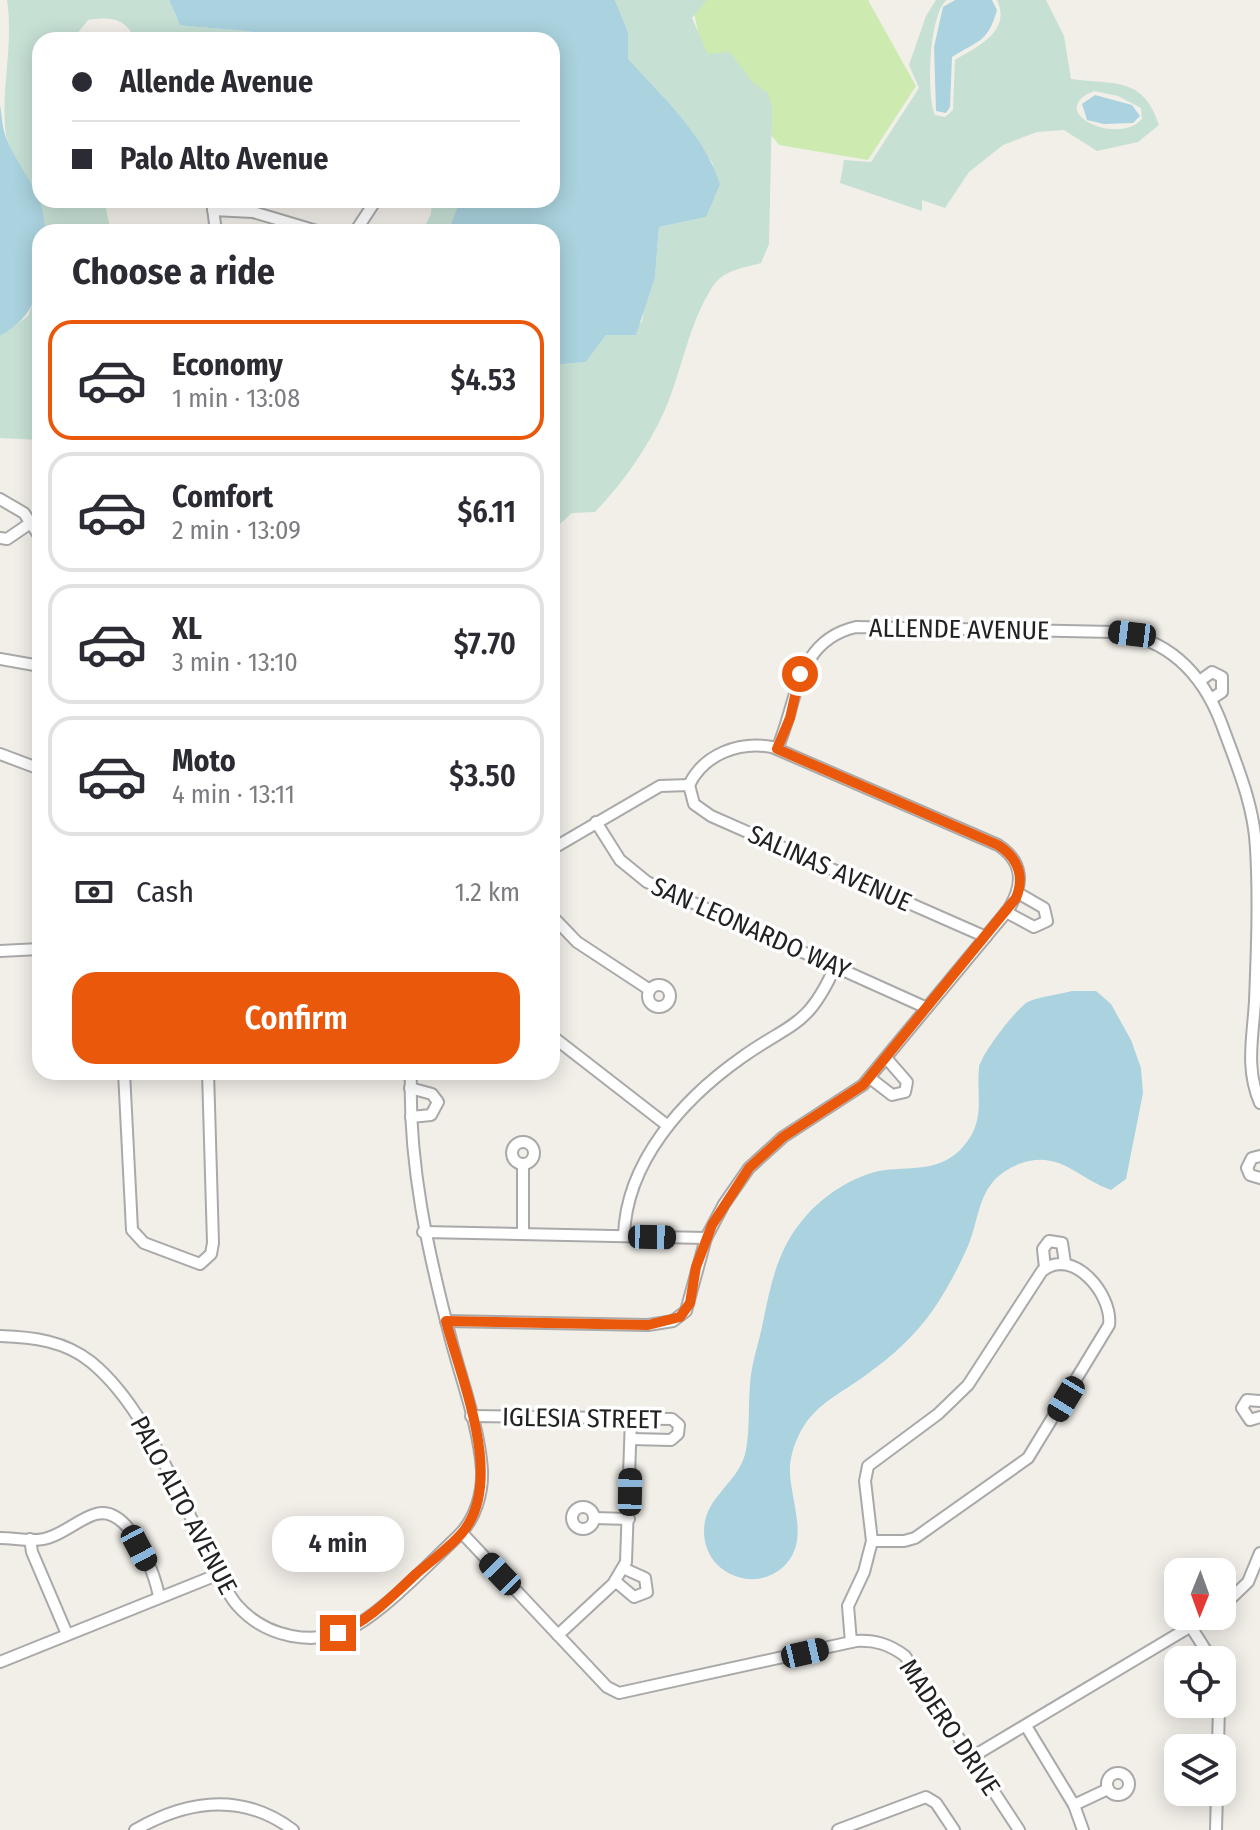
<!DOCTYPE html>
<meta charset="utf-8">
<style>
body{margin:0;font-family:"Fira Sans Condensed",sans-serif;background:#f7f7f7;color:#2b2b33;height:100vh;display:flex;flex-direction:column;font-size:30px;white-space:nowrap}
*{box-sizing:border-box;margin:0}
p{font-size:26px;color:#7c7c81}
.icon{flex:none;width:44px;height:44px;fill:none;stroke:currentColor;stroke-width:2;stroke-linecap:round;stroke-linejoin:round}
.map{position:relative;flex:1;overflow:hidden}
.drawer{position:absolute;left:32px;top:224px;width:528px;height:856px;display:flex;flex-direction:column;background:#fff;border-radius:24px;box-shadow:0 4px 20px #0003}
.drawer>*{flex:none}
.guide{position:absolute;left:32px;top:32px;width:528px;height:176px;border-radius:24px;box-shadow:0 4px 20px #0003;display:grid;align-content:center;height:176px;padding:0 40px;background:#fff}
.needle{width:52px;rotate:181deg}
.buttons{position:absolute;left:1164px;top:1558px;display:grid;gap:16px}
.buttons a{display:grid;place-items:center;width:72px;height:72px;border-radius:16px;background:#fff;box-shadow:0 4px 20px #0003;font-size:40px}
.end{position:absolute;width:36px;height:36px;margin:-18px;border:10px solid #ea580c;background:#fff;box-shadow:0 0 0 4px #fff}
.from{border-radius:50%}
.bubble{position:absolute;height:56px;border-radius:24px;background:#fff;box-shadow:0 4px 20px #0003;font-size:26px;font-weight:600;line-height:56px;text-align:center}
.car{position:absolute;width:24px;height:48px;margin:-24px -12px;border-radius:10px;box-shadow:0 0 6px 2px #0007;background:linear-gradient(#222 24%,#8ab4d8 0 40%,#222 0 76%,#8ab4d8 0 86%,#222 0)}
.guide b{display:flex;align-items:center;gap:28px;height:76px;font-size:30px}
.guide b+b{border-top:2px solid #e1e1e2}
.guide i{width:20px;height:20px;background:#2b2b33}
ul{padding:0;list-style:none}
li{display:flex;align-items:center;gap:24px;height:120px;margin:0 16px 12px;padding:0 24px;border:4px solid #e1e1e2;border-radius:24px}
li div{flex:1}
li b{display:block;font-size:30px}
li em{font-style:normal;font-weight:600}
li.current{border-color:#ea580c}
li>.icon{width:72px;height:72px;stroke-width:1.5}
h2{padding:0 40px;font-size:36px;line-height:96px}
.pay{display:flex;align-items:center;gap:20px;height:88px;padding:0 40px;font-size:30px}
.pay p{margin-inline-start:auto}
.action{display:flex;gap:16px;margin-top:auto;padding:16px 40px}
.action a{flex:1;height:92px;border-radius:24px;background:#ea580c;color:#fff;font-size:32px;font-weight:600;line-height:92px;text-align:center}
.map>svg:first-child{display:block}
.grass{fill:#cdebb0}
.wetland{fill:#c6e0d4;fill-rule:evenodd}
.water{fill:#aad3df}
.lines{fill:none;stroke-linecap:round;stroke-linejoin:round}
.minor-casing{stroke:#a9a9a9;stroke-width:14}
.minor{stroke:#fff;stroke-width:10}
.route{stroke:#ea580c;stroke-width:10}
.labels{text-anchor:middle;stroke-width:7;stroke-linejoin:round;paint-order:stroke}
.street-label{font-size:26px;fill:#222;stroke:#fff}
</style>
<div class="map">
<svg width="1260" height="1830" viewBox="0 0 1260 1830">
<rect width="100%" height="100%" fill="#f2efe9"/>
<!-- grass -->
<polygon class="grass" points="691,0 868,0 916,86 868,160 779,145 702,49"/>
<!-- wetland -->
<g class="wetland">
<path d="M7 0H169L180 25C205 29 265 29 282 40H135C126 17 109 17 88 20L72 40H40V200H104L111 232H45C46 196 16 169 6 135 0 90 14 46 7 0Z"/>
<path d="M615 0H707L692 18 708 54 730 52 752 82 768 93 772 107 769 244 761 263C743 268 724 270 713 286 688 324 682 372 664 412 647 449 623 483 595 512L572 513 552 531V365L586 362 606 335 642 322 645 300 655 277 659 227 706 217 713 164 680 117 627 59 628 32Z"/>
<path d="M936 0H947C929 12 926 96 935 115L945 117 953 110 955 60C976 47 1012 32 997 0H1046L1064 36 1071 79C1115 85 1143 76 1159 125L1138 142 1097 151 1064 130 1037 132 1003 145 969 172 945 208 922 200V211L840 183 844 160 871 162 919 88 909 65 926 16ZM1094 91 1118 96 1141 108 1142 119C1116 147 1044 111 1094 91Z"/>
<polygon points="432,200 460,200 448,232 422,232 431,214"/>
<polygon points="40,284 40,440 0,438 0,336 28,316"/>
</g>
<!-- water -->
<g class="water">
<path d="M169 0H615L628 32V59C662 97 704 134 720 184L706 217 659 227 655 277 636 335H606L586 362 552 365V232H448L460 200H552V40H282C265 29 205 29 180 25Z"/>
<path d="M955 0H992L997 10C988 42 979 40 952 57L950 107 946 113 936 111 934 47 943 7Z"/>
<polygon points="1095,95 1132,105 1140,116 1133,123 1104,124 1087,120 1082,104"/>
<path d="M0 105C2 115 2 128 6 137 19 171 46 194 45 232H40C40 278 45 310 0 336Z"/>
<path d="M1072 991H1096L1111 1004 1131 1040 1141 1068 1143 1093 1126 1179 1111 1190C1077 1178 1059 1149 1019 1164 977 1180 981 1215 968 1246 959 1267 946 1291 933 1310 915 1336 891 1357 866 1375 839 1395 812 1405 798 1437 794 1445 791 1456 790 1465 788 1499 813 1541 782 1568 772 1576 761 1580 748 1579 723 1576 704 1558 704 1531 704 1496 740 1483 746 1450 750 1429 748 1407 750 1385 751 1364 759 1343 763 1322 771 1283 778 1247 806 1216 823 1196 852 1177 879 1171 908 1166 937 1173 960 1150 987 1122 976 1100 979 1068 979 1057 1019 1004 1030 1001 1042 996 1058 995 1072 991Z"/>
</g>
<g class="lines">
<defs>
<g id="minor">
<polyline points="212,200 216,232"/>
<polyline points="213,210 253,212 320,232"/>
<polyline points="355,232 376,200"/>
<polyline points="0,499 24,513 40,537"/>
<polyline points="0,538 7,539 32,522"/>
<polyline points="0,659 40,666"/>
<polyline points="1201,680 1212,672 1222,677 1222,692 1211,699"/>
<path d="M777 749C798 702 795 641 856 627L1114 632C1170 639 1203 674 1222 725 1237 766 1254 805 1256 848 1259 899 1257 950 1255 1001 1253 1037 1245 1068 1260 1103"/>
<polyline points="0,754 40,769"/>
<polyline points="689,785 694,804 711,816 986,937"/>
<polyline points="596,822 620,860 647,882 927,1008"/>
<polyline points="552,849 660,786 689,785"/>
<polyline points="1006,912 1034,927 1047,921 1044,908 1018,893"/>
<polyline points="552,916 577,942 650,990"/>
<polyline points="0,951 40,949"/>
<circle cx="659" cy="996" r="11"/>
<polyline points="552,1036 668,1126"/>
<polyline points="124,1072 132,1230 144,1243 200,1264 211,1254 213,1243 208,1072"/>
<polyline points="870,1078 892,1095 905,1092 907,1082 887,1059"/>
<polyline points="410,1088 432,1094 438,1102 431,1115 411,1117"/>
<circle cx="523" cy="1153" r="11"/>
<polyline points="1260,1156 1252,1158 1247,1168 1250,1175 1260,1178"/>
<polyline points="423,1232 706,1238"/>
<polyline points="523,1234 523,1164"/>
<path d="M624 1236C626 1162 683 1099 741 1058 791 1022 807 1029 835 967"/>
<polyline points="1045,1268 1043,1249 1049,1241 1062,1243 1065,1263"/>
<path d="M446 1321 648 1325 673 1321 686 1311 706 1238 724 1204 749 1168 783 1137 863 1085 1008 910C1024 885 1024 862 998 845L772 747C739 741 704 754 689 785"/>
<path d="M0 1336C33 1337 65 1341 91 1362 145 1406 176 1491 208 1552 217 1569 224 1590 237 1605 265 1637 314 1648 353 1627 385 1610 431 1562 458 1536 475 1520 483 1493 482 1470 479 1427 462 1382 451 1340 428 1252 408 1164 411 1072"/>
<polyline points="1260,1401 1247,1400 1242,1408 1250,1420 1260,1417"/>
<polyline points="471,1416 672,1419 679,1425 678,1434 671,1440 631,1439"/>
<circle cx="583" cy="1518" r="11"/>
<polyline points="594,1518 629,1519"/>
<path d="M462 1533 607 1687 619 1693 856 1641C875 1640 889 1644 905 1656L1019 1830"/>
<path d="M0 1538C14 1538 31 1542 44 1539 63 1535 78 1519 96 1514 129 1505 155 1572 159 1597"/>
<polyline points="30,1539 32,1552 67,1634"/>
<polyline points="615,1581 634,1597 647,1592 645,1578 623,1568"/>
<polyline points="1222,1607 1248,1582 1260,1553"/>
<polyline points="1191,1627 1212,1660"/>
<polyline points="558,1635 613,1584 626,1562 631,1418"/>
<path d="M851 1642 848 1606 864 1572 872 1541 865 1481 868 1466 938 1414 968 1385 1042 1271C1073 1246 1113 1295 1109 1325L1028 1458 915 1538 904 1541H872"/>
<polyline points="0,1662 219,1574"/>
<polyline points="1026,1726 1074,1805 1083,1830"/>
<polyline points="1218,1748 1219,1704"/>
<polyline points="972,1757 1208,1616"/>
<circle cx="1118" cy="1784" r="11"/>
<polyline points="1074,1805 1108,1789"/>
<path d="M135 1830C187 1800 242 1792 293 1830"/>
<polyline points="838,1830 926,1797 936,1803 954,1830"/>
<polyline points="1216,1830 1217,1792"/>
</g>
</defs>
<!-- minor casing -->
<use href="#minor" class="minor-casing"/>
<!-- minor -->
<use href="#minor" class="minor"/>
</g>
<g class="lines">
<!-- route -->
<path class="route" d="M338 1633C369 1621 392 1596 416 1574 431 1561 449 1548 462 1533 506 1481 461 1380 446 1321L648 1325 680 1317 690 1303 696 1267 712 1225 749 1168 783 1137 863 1085 1016 898C1025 876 1018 858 998 845L777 749 790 718 800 674"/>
</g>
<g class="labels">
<!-- street labels -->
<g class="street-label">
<text transform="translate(959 629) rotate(1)" y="9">ALLENDE AVENUE</text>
<text transform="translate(830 868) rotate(24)" y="9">SALINAS AVENUE</text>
<text transform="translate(751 928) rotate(24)" y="9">SAN LEONARDO WAY</text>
<text transform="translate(582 1418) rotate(1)" y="9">IGLESIA STREET</text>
<text transform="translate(184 1505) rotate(62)" y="9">PALO ALTO AVENUE</text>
<text transform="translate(950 1727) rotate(56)" y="9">MADERO DRIVE</text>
</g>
</g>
</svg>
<div class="buttons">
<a><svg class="needle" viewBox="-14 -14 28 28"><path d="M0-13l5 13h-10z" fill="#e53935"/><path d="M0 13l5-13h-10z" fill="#7c7c81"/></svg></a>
<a><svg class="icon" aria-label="locate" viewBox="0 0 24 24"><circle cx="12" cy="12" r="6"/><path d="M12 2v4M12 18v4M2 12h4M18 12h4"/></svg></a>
<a><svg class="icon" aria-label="layers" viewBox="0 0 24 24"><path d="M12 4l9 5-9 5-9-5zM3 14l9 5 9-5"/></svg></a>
</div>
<i class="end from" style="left:800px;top:674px"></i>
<i class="end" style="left:338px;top:1633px"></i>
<div class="bubble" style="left:272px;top:1516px;width:132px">4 min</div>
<i class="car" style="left:1132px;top:634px;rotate:277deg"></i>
<i class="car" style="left:652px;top:1237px;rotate:91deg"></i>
<i class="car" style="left:1066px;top:1399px;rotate:211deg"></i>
<i class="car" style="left:630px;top:1492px;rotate:1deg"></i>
<i class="car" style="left:139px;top:1548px;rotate:152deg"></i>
<i class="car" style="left:500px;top:1574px;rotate:316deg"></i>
<i class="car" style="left:805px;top:1653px;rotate:77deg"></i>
<div class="guide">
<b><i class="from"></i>Allende Avenue</b>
<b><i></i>Palo Alto Avenue</b>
</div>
<section class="drawer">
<h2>Choose a ride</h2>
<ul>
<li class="current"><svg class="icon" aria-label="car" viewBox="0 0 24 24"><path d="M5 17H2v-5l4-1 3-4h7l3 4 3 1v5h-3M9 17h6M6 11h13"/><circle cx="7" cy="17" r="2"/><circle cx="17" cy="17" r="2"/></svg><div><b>Economy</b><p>1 min · 13:08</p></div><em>$4.53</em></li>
<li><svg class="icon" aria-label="car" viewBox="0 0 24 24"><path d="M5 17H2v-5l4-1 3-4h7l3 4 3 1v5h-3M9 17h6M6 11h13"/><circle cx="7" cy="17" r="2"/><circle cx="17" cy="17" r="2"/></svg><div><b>Comfort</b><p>2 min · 13:09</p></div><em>$6.11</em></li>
<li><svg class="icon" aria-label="car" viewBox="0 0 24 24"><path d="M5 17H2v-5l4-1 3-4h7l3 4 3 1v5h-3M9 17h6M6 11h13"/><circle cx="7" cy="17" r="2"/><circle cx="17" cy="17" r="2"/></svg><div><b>XL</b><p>3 min · 13:10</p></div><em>$7.70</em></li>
<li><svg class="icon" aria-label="car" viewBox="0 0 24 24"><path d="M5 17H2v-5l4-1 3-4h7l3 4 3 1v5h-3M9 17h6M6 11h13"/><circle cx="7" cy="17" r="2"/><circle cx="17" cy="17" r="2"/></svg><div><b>Moto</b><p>4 min · 13:11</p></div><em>$3.50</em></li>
</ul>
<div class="pay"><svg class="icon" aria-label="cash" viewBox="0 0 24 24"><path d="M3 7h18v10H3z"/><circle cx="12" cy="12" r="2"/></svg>Cash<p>1.2 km</p></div>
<div class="action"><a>Confirm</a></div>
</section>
</div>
